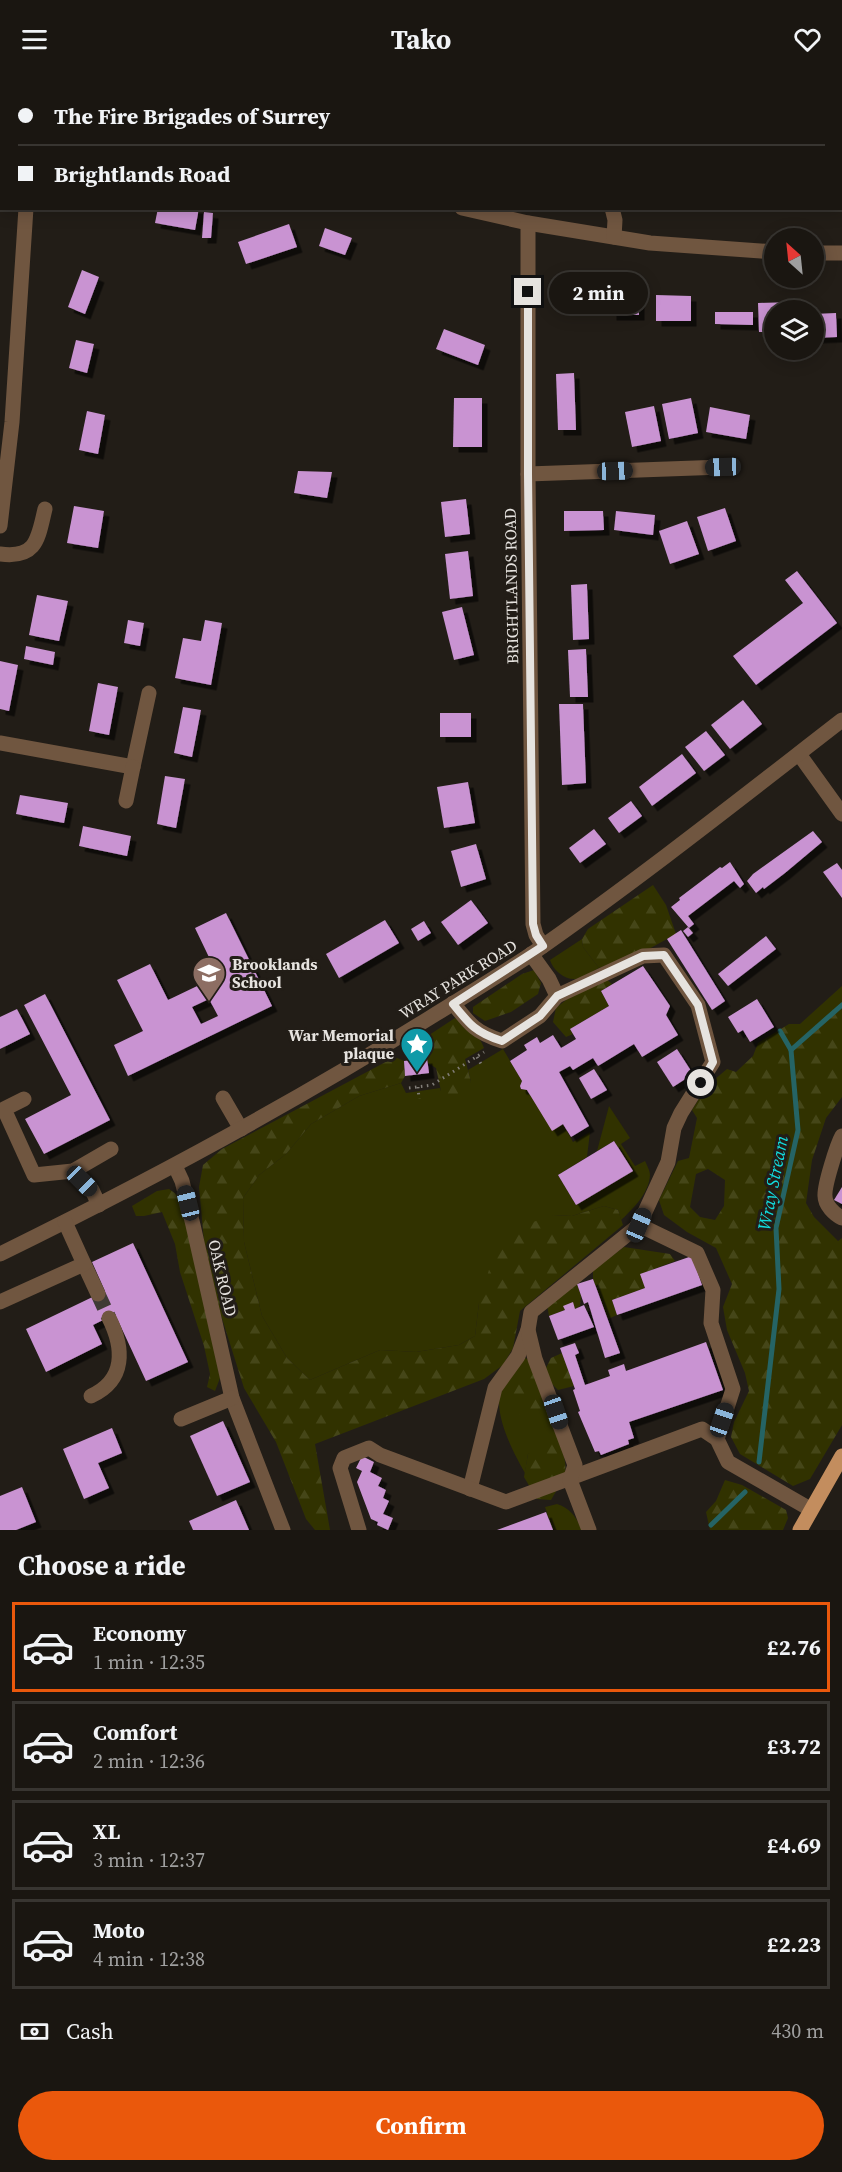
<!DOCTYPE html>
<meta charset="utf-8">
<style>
body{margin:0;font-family:"Source Serif 4",serif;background:#27231f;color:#f1f3f6;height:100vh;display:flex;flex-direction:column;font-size:22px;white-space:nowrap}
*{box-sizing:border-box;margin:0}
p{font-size:20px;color:#9f9f9f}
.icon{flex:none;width:33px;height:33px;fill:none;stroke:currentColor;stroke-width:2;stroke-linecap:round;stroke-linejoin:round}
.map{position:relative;height:1452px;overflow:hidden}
.panel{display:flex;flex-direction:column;background:#1a1611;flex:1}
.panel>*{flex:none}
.top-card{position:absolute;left:0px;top:0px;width:843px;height:132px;box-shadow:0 3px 15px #0003,0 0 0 2px #383531;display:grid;align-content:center;height:132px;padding:0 18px;background:#1a1611}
.needle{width:39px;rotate:333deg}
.tools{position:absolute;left:764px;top:150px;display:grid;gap:12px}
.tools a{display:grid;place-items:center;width:60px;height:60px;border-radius:50%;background:#1a1611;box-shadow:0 3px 15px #0003,0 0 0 2px #383531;font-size:30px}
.end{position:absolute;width:27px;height:27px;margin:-14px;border:8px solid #e6e3df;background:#111;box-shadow:0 0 0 3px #111}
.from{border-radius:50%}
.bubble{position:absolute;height:42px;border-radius:21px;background:#1a1611;box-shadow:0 3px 15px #0003,0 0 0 2px #383531;font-size:20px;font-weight:700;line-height:42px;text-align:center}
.car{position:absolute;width:18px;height:36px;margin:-18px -9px;border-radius:8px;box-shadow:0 0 4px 2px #0007;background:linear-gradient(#222 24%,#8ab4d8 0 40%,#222 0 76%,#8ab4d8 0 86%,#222 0)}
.top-card b{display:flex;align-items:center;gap:21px;height:57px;font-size:22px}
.top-card b+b{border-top:2px solid #383531}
.top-card i{width:15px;height:15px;background:#f1f3f6}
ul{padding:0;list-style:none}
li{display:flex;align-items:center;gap:18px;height:90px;margin:0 12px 9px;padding:0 6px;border:3px solid #383531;border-radius:0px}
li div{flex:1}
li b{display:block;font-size:22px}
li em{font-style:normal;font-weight:700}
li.selected{border-color:#ea580c}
li>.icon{width:54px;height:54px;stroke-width:1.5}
h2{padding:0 18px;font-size:27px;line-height:72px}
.pay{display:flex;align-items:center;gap:15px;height:66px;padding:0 18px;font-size:22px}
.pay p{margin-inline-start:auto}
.cta{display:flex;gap:12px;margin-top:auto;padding:12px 18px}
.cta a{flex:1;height:69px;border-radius:36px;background:#ea580c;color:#fff;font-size:24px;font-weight:700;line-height:69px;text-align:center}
header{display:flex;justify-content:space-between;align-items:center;height:78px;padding:0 18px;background:#1a1611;font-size:27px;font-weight:700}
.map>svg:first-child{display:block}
.grass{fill:#313200}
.forest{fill:url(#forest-firs);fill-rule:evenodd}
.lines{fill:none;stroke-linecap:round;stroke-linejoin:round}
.stream{stroke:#256465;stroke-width:5}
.building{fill:#c993d2;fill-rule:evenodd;filter:url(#shadow)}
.minor-tunnel{stroke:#3f3b35;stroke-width:15;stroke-dasharray:15 8;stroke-linecap:butt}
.path{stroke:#827e79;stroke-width:3;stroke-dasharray:1.5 4.5;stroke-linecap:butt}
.minor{stroke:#705640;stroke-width:15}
.major{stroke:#c38d5e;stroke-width:15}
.route{stroke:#e6e3df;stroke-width:8}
.labels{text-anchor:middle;stroke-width:6;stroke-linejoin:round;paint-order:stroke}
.street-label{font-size:16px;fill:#e6e3df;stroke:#221d17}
.poi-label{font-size:16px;font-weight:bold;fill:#e6e3df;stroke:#221d17;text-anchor:start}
.water-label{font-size:18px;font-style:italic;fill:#12dcde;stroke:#221d17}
</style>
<header><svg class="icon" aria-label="menu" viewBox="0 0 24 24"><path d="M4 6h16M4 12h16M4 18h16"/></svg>Tako<svg class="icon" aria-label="heart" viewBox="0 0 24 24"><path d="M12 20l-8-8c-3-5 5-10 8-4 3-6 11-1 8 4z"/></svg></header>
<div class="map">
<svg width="842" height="1452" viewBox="0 0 842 1452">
<defs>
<pattern id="forest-firs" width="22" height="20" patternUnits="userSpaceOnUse" patternTransform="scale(1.5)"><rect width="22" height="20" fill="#313200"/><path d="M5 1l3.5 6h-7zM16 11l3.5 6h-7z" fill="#454618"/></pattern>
<filter id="shadow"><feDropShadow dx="5.5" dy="5.5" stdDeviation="0" flood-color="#0009"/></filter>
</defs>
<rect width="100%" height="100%" fill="#221d17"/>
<!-- grass -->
<g class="grass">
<path d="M582 861 583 869 599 890C593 893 584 900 576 901 564 902 553 892 550 882Z"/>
<path d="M503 971 522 1003 520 1008 521 1011 527 1012 563 1046 573 1064 590 1054 587 1079 558 1097 576 1127 632 1093 614 1063 597 1073 609 1028 630 1060 621 1066 635 1088 645 1083C647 1087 650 1093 650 1097 649 1115 633 1131 621 1142L618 1132 604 1128 572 1138 553 1137 479 1225 475 1258 459 1267 416 1274 380 1272 310 1302 287 1280 262 1238 244 1164 243 1120 259 1097 286 1076 311 1046 359 1018 401 1005 406 1015 440 1010 441 1013 471 1004 468 992Z"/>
<path d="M525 1280 530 1282 544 1327 561 1369 528 1376 525 1395C514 1376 491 1333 502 1311 508 1300 517 1290 525 1280Z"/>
<path d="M557 1426C570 1430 577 1440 582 1452H553L545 1429Z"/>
</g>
<!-- forest -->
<g class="forest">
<polygon points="653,807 666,827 676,856 647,872 599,890 583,869 582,861 588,851"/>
<polygon points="534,892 541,905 538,916 511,934 485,943 473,935 473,929 522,896"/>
<polygon points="605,900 612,906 601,913 609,928 570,951 573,956 566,959 553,944 556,930 581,910"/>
<path d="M842 908V1019L826 1040 812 1082 806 1125 814 1139 838 1163 842 1160V1347L810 1401 793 1408 740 1376 731 1359 734 1344 749 1313 745 1295 727 1252 723 1229 732 1206 716 1170 687 1154 664 1137 659 1122 678 1083 689 1080 697 1040 692 1032 708 1007 727 991 736 994 753 978 758 965 789 946H800ZM708 1091 725 1102 724 1128 715 1142 700 1139 690 1129 696 1096Z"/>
<path d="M455 940C469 947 479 956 484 970L465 981 471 1004 453 1020 441 1013 436 990 428 985 427 980 407 982 408 971Z"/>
<polygon points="395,979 404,983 405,998 401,1005 359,1018 311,1046 286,1076 259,1097 243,1120 244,1164 262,1238 287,1280 310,1302 380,1272 416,1274 459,1267 475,1258 479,1225 494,1175 510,1152 553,1137 572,1138 604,1128 618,1132 623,1147 520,1233 513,1270 503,1287 484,1301 315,1366 330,1452 315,1452 306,1441 276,1364 244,1310 220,1234 204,1163 199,1109 203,1087 222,1071"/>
<polygon points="169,1111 176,1116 188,1148 220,1300 215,1313 207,1309 210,1296 204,1268 180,1194 175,1166 162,1134 144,1138 136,1138 132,1128 157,1113"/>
<polygon points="624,1169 670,1176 675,1183 641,1196 645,1210 612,1222 617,1237 608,1241 593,1201 593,1192"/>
<polygon points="577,1206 581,1218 580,1228 575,1231 564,1228 565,1232 549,1238 547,1227"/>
<polygon points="562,1275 574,1308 558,1312 551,1305 546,1290 551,1280"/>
<polygon points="526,1288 534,1294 544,1327 536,1336 521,1338 504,1323 514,1299"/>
<path d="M549 1365 561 1369C570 1396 565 1398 551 1422L537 1421 524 1399 528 1376Z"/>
<polygon points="725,1402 742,1407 786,1432 788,1440 783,1452 710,1452 706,1434 716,1423"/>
</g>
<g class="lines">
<!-- stream -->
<g class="stream">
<polyline points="791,972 842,927"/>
<polyline points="759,1384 779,1211 776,1150 798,1052 791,972 780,953"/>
<polyline points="711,1447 745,1414"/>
</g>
</g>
<!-- building -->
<g class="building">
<polygon points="158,130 199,130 195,152 155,145"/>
<polygon points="204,134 213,135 211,160 202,160"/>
<polygon points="289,146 297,169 246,186 238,164"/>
<polygon points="325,150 352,160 345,177 319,168"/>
<polygon points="82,192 99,199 85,236 68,229"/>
<rect x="565" y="204" width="29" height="26"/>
<rect x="611" y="212" width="28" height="25"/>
<polygon points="656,217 691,218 691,243 656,243"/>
<polygon points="794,224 794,232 774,232 774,254 759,254 758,225"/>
<polygon points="715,234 753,234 753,247 715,246"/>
<polygon points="836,235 837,259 813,260 813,236"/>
<polygon points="444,251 485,267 478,287 436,271"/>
<polygon points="76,262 94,266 87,295 69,290"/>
<polygon points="574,295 576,352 558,352 556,296"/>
<polygon points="454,320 482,320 482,369 453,369"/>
<polygon points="691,320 698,355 669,361 662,326"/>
<polygon points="654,328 661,363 632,369 625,334"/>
<polygon points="710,329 750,337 746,361 706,354"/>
<polygon points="87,333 105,337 98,376 79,372"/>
<polygon points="298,393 332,394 327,420 294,415"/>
<polygon points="466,421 470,456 445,459 441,424"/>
<polygon points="74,428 104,433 98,470 67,465"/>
<polygon points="725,430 736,463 708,473 697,439"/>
<polygon points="564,433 603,433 604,452 564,453"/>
<polygon points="616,433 655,437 653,457 614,452"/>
<polygon points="687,443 699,476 670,486 659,453"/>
<polygon points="468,473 473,518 450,521 445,476"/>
<polygon points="797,493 837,545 756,607 733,578 803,525 785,502"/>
<polygon points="587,506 589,561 573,562 571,507"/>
<polygon points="37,517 68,523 59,563 29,557"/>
<polygon points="462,529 474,577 454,582 442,534"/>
<polygon points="128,542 144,545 140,568 124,565"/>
<polygon points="205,542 222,545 211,607 175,600 183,560 201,563"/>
<polygon points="26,568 55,574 53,587 24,581"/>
<polygon points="586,571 588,619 570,619 568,572"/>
<polygon points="0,583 18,587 9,633 0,631"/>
<polygon points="98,605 118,609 109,657 89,653"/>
<polygon points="743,622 762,646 730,671 711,647"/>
<polygon points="559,626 583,626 586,705 562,707"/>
<polygon points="183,629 201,632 192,679 174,675"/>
<rect x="440" y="635" width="31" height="24"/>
<polygon points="706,653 725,677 704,693 685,669"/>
<polygon points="682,676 696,695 652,728 639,709"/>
<polygon points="165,698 185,701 176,750 157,746"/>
<polygon points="468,704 475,745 444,750 437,709"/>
<polygon points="20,717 68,725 64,745 16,736"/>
<polygon points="631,723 642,738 619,755 608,740"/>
<polygon points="83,748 131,758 127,778 79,768"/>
<polygon points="594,751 606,766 580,785 569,770"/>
<polygon points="813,753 822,764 785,795 764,811 763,809 756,815 747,803 753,796"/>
<polygon points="476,766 486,801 461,809 451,773"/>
<polygon points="730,784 744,806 740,810 734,803 688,838 694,846 689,850 671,829 680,822 679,820 720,789 722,790"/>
<polygon points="837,785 842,792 842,820 823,794"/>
<polygon points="471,822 488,845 458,867 441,844"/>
<path d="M226 835 272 928 128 998 114 967 143 953 117 902 150 886 168 922 218 898 195 850ZM209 921 218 938 201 946 192 929Z"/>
<polygon points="385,842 399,865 339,900 326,876"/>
<polygon points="424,843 431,855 418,863 411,851"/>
<polygon points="688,849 693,855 688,859 683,853"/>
<polygon points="681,852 725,923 712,932 667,861"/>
<polygon points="766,858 776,871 728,908 718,896"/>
<polygon points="643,888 670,928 666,937 678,957 642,979 634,966 598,988 593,980 573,992 570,988 559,994 589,1048 571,1059 563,1046 552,1053 527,1012 521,1011 520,1008 522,1003 510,983 527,972 524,967 537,959 540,965 553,957 561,970 576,961 570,951 609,928 601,913"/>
<polygon points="45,916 110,1042 44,1076 25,1041 71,1017 24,927"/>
<polygon points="757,921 774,949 750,964 743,952 738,955 728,939"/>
<polygon points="17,931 30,956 0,971 0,939"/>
<polygon points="677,971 693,996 673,1009 657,984"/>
<polygon points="427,980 429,995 405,998 404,983"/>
<polygon points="594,991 607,1012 591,1021 579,1000"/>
<polygon points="614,1063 633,1093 576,1127 558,1097"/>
<polygon points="842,1109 842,1126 834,1122"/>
<polygon points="133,1165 188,1284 146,1303 115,1236 93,1247 102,1266 46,1294 26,1251 105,1213 92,1184"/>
<polygon points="692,1178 702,1207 617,1237 612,1222 645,1210 640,1196"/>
<polygon points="593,1201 620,1275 605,1280 588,1224 584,1226 577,1206"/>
<polygon points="573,1224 575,1231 584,1227 594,1249 558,1262 549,1238 565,1232 563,1228"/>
<polygon points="706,1264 723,1312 629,1344 634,1360 628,1362 629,1366 601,1377 599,1373 595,1374 578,1334 580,1333 573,1312 575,1311 560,1270 575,1265 579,1275 575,1277 585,1307 610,1298 608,1292 624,1286 626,1293"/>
<polygon points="223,1343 250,1404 217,1418 190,1358"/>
<polygon points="112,1350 122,1375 98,1385 109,1410 84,1421 63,1371"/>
<polygon points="362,1378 374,1384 370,1394 382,1400 378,1408 386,1412 383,1420 389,1423 383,1436 393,1440 388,1452 377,1447 378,1444 371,1441 357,1404 362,1393 356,1390"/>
<polygon points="22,1409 36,1444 16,1452 0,1452 0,1418"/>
<polygon points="236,1422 249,1452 193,1452 189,1443"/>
<polygon points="546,1434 553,1452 497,1452"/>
</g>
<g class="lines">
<!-- minor-tunnel -->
<polyline class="minor-tunnel" points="98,1216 109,1240"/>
<!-- path -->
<g class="path">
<polyline points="477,979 481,986"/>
<polyline points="418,1009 419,1021"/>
<polyline points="409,1010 432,1007 484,974"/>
</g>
<!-- minor -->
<g class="minor">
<polyline points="144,0 146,2"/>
<polyline points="268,0 269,2"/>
<polyline points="528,0 528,2"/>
<polyline points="32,2 32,0"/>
<polyline points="462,130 528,145 650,165 774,174"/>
<polyline points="612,130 615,142 614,159"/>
<polyline points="528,145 528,396 533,846 536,857 543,868"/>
<polyline points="813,175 842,175"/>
<polyline points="528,396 723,389"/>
<polyline points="0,448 12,344 26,130"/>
<path d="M0 476C37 481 38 460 45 431"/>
<polyline points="0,665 133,689 149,615"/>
<polyline points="799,676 842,736"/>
<polyline points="126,723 133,689"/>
<polyline points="557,918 643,878 664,877 698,927 713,984 681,1035 674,1050 668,1084 639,1147"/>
<path d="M453 925C470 947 475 954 502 963L540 938 557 918 549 901 531 876"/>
<polyline points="223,1020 241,1051"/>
<polyline points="24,1021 4,1031 34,1097 73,1093 111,1071"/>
<path d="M842 1058C837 1067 824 1108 825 1118 825 1127 834 1136 842 1140"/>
<polyline points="175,1088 182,1103 193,1147 232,1320 283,1452"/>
<polyline points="73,1093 92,1112 99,1127"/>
<path d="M0 1176C147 1104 292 1026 431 939 465 918 500 897 533 875 639 801 740 721 842 642"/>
<polyline points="84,1186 98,1216"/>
<polyline points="0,1224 84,1186 65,1144"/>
<path d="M91 1318C126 1302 124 1270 109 1240"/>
<polyline points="181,1341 232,1320"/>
<polyline points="470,1411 495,1310 518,1278 528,1252"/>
<polyline points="359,1452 340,1390 344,1380 369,1370 380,1377 506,1424 702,1351 717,1361 728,1384 810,1431"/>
<polyline points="589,1452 570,1402 575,1387 535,1281 528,1252 531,1234 639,1147 697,1175 713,1212 711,1245 733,1311 717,1361"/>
</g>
<!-- major -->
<polyline class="major" points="800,1452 842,1378"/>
</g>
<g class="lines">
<!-- route -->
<path class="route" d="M528 214V396L533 846 536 857 543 868 453 926C469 946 476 955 502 963L540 938 557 918 643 878 664 877 698 927 713 984 701 1005"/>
</g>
<!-- icons -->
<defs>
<symbol id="school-pin" viewBox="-11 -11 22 30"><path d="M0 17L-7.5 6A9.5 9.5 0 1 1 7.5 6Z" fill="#8d6e63" stroke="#221d17"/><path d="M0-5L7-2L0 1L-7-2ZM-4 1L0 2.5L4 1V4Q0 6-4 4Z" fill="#fff"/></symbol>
<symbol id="sight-pin" viewBox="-11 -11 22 30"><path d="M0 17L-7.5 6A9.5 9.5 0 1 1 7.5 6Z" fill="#0f9aa8" stroke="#221d17"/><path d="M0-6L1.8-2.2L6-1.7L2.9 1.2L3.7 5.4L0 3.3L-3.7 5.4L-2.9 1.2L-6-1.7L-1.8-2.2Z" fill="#fff"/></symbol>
</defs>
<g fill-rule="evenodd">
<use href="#school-pin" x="190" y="876" width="38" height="52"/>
<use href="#sight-pin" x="398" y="947" width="38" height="52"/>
</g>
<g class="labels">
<!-- street labels -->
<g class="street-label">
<text transform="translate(511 508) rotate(-91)" y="6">BRIGHTLANDS ROAD</text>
<text transform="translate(458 901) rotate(-32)" y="6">WRAY PARK ROAD</text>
<text transform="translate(223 1200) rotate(77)" y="6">OAK ROAD</text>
</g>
<!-- poi labels -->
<g class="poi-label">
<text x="232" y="892">Brooklands<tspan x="232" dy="18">School</tspan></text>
<text x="394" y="963" text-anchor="end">War Memorial<tspan x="394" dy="18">plaque</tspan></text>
</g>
<!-- water labels -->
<g class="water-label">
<text transform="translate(773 1105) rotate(-79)" y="6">Wray Stream</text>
</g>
</g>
</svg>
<div class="tools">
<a><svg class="needle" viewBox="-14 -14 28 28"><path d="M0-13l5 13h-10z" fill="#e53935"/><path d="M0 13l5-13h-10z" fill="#9f9f9f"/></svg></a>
<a><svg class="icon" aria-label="layers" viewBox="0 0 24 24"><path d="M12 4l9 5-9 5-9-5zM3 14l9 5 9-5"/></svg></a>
</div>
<i class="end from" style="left:701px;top:1005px"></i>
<i class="end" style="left:528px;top:214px"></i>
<div class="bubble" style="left:549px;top:194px;width:99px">2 min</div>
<i class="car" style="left:723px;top:389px;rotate:268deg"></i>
<i class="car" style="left:615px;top:393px;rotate:88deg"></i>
<i class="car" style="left:82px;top:1103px;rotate:135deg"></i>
<i class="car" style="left:188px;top:1125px;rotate:346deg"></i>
<i class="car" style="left:639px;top:1147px;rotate:23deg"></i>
<i class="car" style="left:556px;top:1334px;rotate:161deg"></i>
<i class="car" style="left:722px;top:1342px;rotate:19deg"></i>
<div class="top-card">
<b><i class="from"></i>The Fire Brigades of Surrey</b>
<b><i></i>Brightlands Road</b>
</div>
</div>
<section class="panel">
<h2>Choose a ride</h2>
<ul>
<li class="selected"><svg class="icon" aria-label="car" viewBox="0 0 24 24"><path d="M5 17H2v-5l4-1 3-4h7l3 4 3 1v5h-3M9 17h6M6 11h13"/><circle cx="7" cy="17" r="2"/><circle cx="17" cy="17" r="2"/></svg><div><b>Economy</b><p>1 min · 12:35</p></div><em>£2.76</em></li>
<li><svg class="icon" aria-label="car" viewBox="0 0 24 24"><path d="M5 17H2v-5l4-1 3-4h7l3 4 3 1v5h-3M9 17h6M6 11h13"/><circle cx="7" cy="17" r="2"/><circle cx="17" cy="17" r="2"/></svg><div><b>Comfort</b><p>2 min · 12:36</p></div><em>£3.72</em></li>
<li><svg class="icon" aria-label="car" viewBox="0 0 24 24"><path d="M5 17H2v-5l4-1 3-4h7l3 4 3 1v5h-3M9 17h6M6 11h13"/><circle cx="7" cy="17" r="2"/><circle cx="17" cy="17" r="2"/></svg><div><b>XL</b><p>3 min · 12:37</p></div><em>£4.69</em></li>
<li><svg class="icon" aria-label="car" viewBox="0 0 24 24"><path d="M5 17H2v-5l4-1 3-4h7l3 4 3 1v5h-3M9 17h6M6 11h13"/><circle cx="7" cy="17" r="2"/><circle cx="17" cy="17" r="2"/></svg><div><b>Moto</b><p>4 min · 12:38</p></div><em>£2.23</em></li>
</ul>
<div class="pay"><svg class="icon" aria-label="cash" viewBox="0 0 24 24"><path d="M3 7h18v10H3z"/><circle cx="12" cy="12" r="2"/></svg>Cash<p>430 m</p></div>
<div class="cta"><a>Confirm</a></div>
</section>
